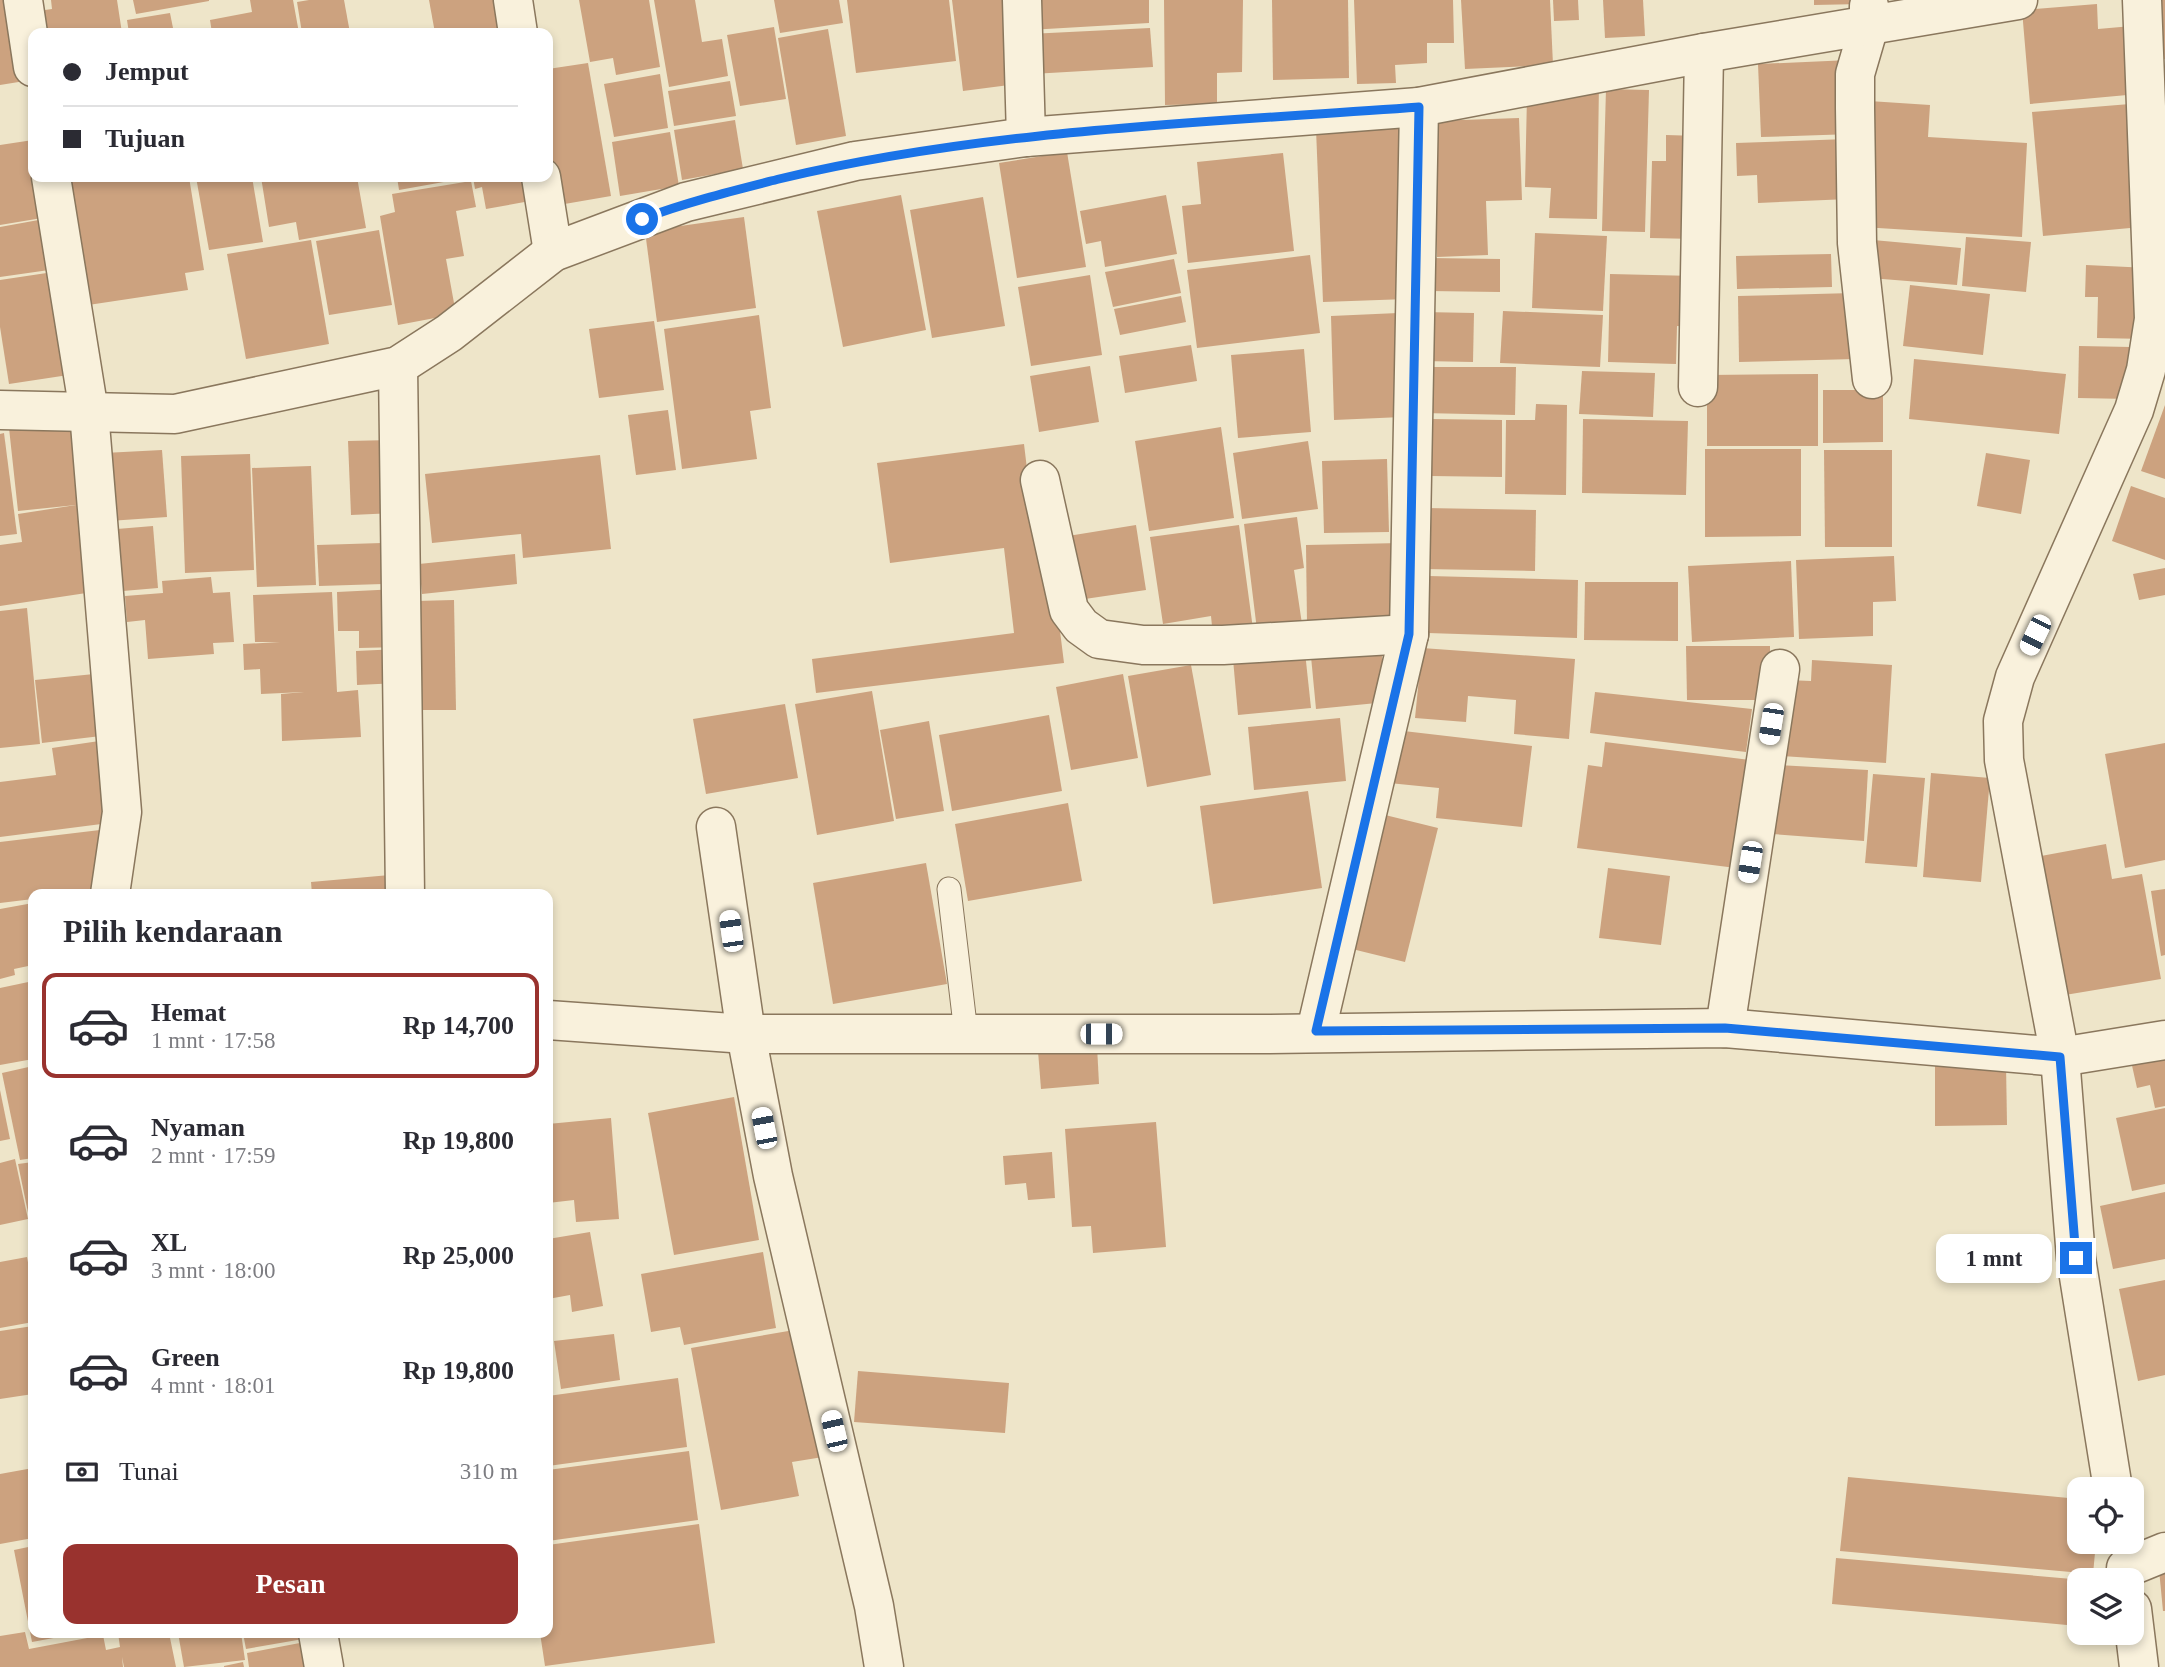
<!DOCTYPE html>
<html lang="id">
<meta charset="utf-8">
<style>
body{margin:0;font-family:Georgia,serif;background:#f7f7f7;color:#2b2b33;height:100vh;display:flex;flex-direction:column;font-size:26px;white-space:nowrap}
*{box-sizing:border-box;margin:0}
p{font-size:23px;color:#7c7c81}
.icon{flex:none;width:38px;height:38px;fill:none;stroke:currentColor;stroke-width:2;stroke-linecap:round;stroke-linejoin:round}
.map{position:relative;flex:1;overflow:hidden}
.panel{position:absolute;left:28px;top:889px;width:525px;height:749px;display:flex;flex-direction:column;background:#fff;border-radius:14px;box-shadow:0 4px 10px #0003}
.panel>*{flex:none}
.hud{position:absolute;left:28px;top:28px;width:525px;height:154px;border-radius:14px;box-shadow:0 4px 10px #0003;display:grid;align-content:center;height:154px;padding:0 35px;background:#fff}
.buttons{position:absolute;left:2067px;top:1477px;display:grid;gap:14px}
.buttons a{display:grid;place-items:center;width:77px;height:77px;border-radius:14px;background:#fff;box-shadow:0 4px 10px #0003;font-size:35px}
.end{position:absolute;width:32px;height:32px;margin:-16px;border:9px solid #1a73e8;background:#fff;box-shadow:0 0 0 4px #fff}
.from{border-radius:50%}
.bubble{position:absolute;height:49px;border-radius:14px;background:#fff;box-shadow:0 4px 10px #0003;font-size:23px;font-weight:800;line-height:49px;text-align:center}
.car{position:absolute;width:21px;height:42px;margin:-21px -10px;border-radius:9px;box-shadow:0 0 5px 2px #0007;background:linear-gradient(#fff 24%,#345 0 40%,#fff 0 76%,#345 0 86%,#fff 0)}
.hud b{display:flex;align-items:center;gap:24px;height:66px;font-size:26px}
.hud b+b{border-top:2px solid #e1e1e2}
.hud i{width:18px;height:18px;background:#2b2b33}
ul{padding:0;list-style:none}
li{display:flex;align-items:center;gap:21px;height:105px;margin:0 14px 10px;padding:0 21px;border:4px solid transparent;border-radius:14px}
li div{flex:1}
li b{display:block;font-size:26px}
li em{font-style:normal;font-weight:800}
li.selected{border-color:#99322e}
li>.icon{width:63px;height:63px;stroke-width:1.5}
h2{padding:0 35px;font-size:32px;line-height:84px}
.pay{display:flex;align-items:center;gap:18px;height:77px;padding:0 35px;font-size:26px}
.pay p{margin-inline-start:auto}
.button{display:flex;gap:14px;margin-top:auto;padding:14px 35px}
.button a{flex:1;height:80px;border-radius:14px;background:#99322e;color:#fff;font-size:28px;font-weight:800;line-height:80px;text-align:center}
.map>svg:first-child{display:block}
.building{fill:#cca27f}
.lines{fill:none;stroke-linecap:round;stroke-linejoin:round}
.lane-casing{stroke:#8a775d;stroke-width:25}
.street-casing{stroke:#8a775d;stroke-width:41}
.lane{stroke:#f9f1dc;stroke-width:23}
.street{stroke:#f9f1dc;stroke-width:38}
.route{stroke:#1a73e8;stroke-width:9}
</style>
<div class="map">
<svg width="2165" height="1667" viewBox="0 0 2165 1667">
<rect width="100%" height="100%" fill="#eee5c9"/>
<!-- building -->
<g class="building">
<polygon points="0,0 17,0 31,80 0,85"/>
<polygon points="51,0 117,0 122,33 34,33 31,12 52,9"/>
<polygon points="133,0 209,0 209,1 136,14"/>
<polygon points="250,0 293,0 299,33 212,33 210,20 252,12"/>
<polygon points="309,0 344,0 350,33 302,33 297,2"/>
<polygon points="429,0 506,0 511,33 435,33"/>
<polygon points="579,0 649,0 660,67 616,75 613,58 590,62"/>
<polygon points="654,0 695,0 702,42 722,39 728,76 669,87"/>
<polygon points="774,0 839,0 843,23 780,33"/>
<polygon points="847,0 949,0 956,61 856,73"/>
<polygon points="952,0 1007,0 1017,84 963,91"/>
<polygon points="1028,0 1149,0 1149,23 1029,30"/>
<polygon points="1164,0 1243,0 1242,72 1217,73 1217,104 1165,105"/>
<polygon points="1272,0 1348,0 1349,78 1273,80"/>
<polygon points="1354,0 1453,0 1454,43 1427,43 1427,63 1395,65 1396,83 1357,84"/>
<polygon points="1461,0 1550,0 1553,65 1465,69"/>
<polygon points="1553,0 1578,0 1579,20 1554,21"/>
<polygon points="1603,0 1643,0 1645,36 1605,38"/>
<polygon points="1814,0 1862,0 1862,4 1814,5"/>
<polygon points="2155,0 2165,0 2165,59 2163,59"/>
<polygon points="2097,4 2098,29 2132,26 2138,94 2030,104 2022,10"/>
<polygon points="170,13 174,33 129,33 127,20"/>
<polygon points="774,27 786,99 740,106 727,35"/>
<polygon points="1150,28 1153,67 1032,74 1029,34"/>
<polygon points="828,29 846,136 796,145 778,38"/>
<polygon points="1850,60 1853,134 1761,137 1758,64"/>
<polygon points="588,63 611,196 553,206 548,173 548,69"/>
<polygon points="660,74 668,128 614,137 604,84"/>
<polygon points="730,81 736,116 674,126 668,91"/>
<polygon points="1599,83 1597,219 1549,218 1551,188 1525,187 1527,96"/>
<polygon points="1606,89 1649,90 1645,232 1602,231"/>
<polygon points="1869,101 1930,105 1928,137 2027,143 2022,237 1862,227"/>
<polygon points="2130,104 2141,227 2043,236 2032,112"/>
<polygon points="1519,118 1522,200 1486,201 1488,255 1437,257 1433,121"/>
<polygon points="735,120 743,169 682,180 674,130"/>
<polygon points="1400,124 1407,299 1323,302 1316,129"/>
<polygon points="670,132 679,186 620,196 612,142"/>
<polygon points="1666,135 1699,136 1696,239 1650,238 1652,161 1666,161"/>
<polygon points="1847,139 1849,199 1758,203 1757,175 1737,176 1736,143"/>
<polygon points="33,140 33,177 54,216 0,225 0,145"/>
<polygon points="1067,152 1086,267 1017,278 999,163"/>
<polygon points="1283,153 1294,251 1188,263 1182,206 1201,204 1197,162"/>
<polygon points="56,177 189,177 204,270 185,273 188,290 75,307"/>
<polygon points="196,177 252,177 263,242 209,250"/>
<polygon points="261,177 357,177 366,228 299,240 296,222 269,227"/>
<polygon points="397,177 466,177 466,178 399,190"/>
<polygon points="473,177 538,177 530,201 486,209 482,187 475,189"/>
<polygon points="471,181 476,207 456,211 464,256 446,259 456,314 398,325 380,216 395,212 392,194"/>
<polygon points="901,195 926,330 843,347 817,211"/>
<polygon points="1166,195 1177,254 1105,267 1101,241 1086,244 1080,211"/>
<polygon points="983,197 1005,326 932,338 910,210"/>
<polygon points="55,217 63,268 0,277 0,227"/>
<polygon points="744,217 756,308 657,322 645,231"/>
<polygon points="379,230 392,305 329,315 316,241"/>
<polygon points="1535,233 1607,236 1603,311 1532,308"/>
<polygon points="1966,237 2031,242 2026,292 1962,286"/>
<polygon points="311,240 329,344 246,359 227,254"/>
<polygon points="1873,240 1961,248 1957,285 1870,278"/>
<polygon points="1831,254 1832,287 1737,289 1736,256"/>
<polygon points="1310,255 1320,333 1197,348 1187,270"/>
<polygon points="1430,258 1500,259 1500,292 1429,291"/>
<polygon points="1174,259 1181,293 1113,307 1105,272"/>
<polygon points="2086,265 2149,268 2147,339 2097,338 2098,297 2085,297"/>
<polygon points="60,271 75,374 9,384 0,327 0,280"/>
<polygon points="1610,274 1695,276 1693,327 1677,326 1676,364 1608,362"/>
<polygon points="1090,275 1102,355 1031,366 1018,287"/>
<polygon points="1910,285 1990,294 1983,355 1903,346"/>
<polygon points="1853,293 1855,359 1739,362 1738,296"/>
<polygon points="1181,296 1186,322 1120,335 1114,309"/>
<polygon points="1503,311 1603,315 1600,367 1500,363"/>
<polygon points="1423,312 1474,313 1473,362 1423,361"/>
<polygon points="1398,313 1402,417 1334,420 1331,316"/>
<polygon points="759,315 771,408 750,411 757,459 682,469 664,329"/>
<polygon points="654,321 664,390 599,398 589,329"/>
<polygon points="1191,345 1197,381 1125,393 1119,356"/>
<polygon points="2079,346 2131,347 2129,399 2078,398"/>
<polygon points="1304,349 1311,432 1238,438 1231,355"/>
<polygon points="1914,359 2066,374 2059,434 1909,419"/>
<polygon points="1090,366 1099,422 1039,432 1030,376"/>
<polygon points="1422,367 1516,367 1515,415 1422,413"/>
<polygon points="1582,371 1655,373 1653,417 1579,414"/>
<polygon points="1818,374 1818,446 1707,446 1707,375"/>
<polygon points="1823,390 1883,390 1883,442 1823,443"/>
<polygon points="1536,404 1567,405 1566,495 1505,494 1506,420 1535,420"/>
<polygon points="2165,405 2165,479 2141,471"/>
<polygon points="668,410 676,470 636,475 628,415"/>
<polygon points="1432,419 1502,420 1502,477 1431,476"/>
<polygon points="1583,419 1688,421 1686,495 1582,493"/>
<polygon points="78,420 93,592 0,606 0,545 22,542 18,514 76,505 18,511 9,428"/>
<polygon points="1221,427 1234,518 1149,531 1135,441"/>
<polygon points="4,433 17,534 0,536 0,434"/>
<polygon points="392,440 395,513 351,515 348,441"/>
<polygon points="1308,441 1318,509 1242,519 1233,453"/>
<polygon points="1024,444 1036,544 1049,543 1064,663 816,693 812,659 1014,633 1004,548 890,563 877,463"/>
<polygon points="1705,449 1801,449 1801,536 1705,537"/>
<polygon points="162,450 167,517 109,521 104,453"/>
<polygon points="1824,450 1892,450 1892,547 1825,547"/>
<polygon points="1986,453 2030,460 2021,514 1977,506"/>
<polygon points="250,454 254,570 185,573 181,456"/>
<polygon points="600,455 611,549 523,558 521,534 432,543 425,474"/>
<polygon points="1387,459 1389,532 1324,533 1322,461"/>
<polygon points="311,466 316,585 257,587 252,468"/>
<polygon points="2131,486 2165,498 2165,560 2112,541"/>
<polygon points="1425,508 1536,510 1535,571 1423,569"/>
<polygon points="1297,517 1304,568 1294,570 1302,624 1257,630 1244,524"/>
<polygon points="1136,525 1146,590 1078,600 1068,536"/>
<polygon points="1239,525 1253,629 1213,636 1211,616 1163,624 1150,537"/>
<polygon points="153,526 158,588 111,592 105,530"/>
<polygon points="382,543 383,584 319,586 317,545"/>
<polygon points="1401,543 1403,622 1307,624 1306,545"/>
<polygon points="515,554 517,584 422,594 419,564"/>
<polygon points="1894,556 1896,601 1873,602 1873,636 1799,639 1796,560"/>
<polygon points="1791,561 1794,637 1692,642 1688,566"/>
<polygon points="2165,568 2165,595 2139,600 2133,574"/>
<polygon points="1429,576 1578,580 1577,638 1428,633"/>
<polygon points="211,577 213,593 230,592 234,642 213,643 214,654 148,659 145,620 127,622 125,596 163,593 162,581"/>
<polygon points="1585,582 1678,582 1678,641 1584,640"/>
<polygon points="398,589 401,647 359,648 359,631 338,631 337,592"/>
<polygon points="332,592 337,692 358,690 361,737 282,741 281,694 304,692 261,694 260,669 244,670 243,644 280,642 255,642 253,595"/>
<polygon points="454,600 456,710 418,710 416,601"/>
<polygon points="27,608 40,744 0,748 0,611"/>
<polygon points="1380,639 1387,702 1316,709 1310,646"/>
<polygon points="1686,646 1770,646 1770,700 1687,700"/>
<polygon points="1422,648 1575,659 1569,739 1514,734 1516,700 1468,696 1466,722 1415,718"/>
<polygon points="399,649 399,683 357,685 356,651"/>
<polygon points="1305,652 1311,708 1238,715 1233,659"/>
<polygon points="1812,660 1892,665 1886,763 1782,756 1787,680 1811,681"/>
<polygon points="1191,665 1211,775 1147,787 1128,676"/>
<polygon points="94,674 101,736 42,743 35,680"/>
<polygon points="1123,674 1138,758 1071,770 1056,687"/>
<polygon points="872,691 894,821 817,835 795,704"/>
<polygon points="1595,692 1752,709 1746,752 1590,733"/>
<polygon points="785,704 798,778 706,794 693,719"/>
<polygon points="1049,715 1062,791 952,811 939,735"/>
<polygon points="1340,718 1346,781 1254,790 1248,727"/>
<polygon points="929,721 944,811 896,819 880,730"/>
<polygon points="1395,730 1532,746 1522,827 1436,818 1439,788 1389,783"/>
<polygon points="106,740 117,822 0,837 0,782 56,775 52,748"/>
<polygon points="1605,742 1758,761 1744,869 1577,848 1588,765 1602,767"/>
<polygon points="2165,743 2165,860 2125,868 2105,754"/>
<polygon points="1777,765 1868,770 1864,841 1772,834"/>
<polygon points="1931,773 1990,778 1981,882 1923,877"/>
<polygon points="1873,774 1925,778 1917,867 1865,863"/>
<polygon points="1308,791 1322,888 1213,904 1200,806"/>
<polygon points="1068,803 1082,881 968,901 955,824"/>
<polygon points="1377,813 1438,828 1405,962 1344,947"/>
<polygon points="100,830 107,890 33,894 33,899 0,903 0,842"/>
<polygon points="2106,844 2112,879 2142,874 2161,979 2065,995 2041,856"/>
<polygon points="926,863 947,984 833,1004 813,883"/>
<polygon points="1608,868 1670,876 1661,945 1599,938"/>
<polygon points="390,875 392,894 312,894 311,882"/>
<polygon points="2165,889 2165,955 2161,956 2151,891"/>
<polygon points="33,903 33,965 14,969 15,975 0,979 0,909"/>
<polygon points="33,981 33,1059 0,1065 0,988"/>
<polygon points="2165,1044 2165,1106 2155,1108 2150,1085 2137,1088 2129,1052"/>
<polygon points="1097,1046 1099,1084 1041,1089 1038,1051"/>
<polygon points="2006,1063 2007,1125 1935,1126 1935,1064"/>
<polygon points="33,1066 33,1158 20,1160 2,1073"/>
<polygon points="0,1090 10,1139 0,1141"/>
<polygon points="734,1097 759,1240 674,1255 648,1113"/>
<polygon points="2165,1108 2165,1184 2132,1191 2116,1118"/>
<polygon points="611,1118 619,1219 576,1222 574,1200 548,1203 548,1124"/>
<polygon points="1156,1122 1166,1247 1093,1253 1091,1226 1072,1227 1065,1129"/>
<polygon points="1052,1152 1055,1198 1028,1200 1026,1183 1005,1185 1003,1156"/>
<polygon points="15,1159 28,1219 0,1225 0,1163"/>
<polygon points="33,1162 33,1227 31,1227 18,1164"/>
<polygon points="2165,1192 2165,1259 2113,1269 2100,1206"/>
<polygon points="590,1232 603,1306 572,1312 570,1295 548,1299 548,1239"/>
<polygon points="763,1252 776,1328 684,1345 680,1327 651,1332 641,1274"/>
<polygon points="27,1257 33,1289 33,1322 0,1328 0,1262"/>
<polygon points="2165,1280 2165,1375 2138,1381 2119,1289"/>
<polygon points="33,1326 33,1394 0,1399 0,1331"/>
<polygon points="800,1329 823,1457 792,1462 799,1496 721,1510 691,1348"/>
<polygon points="614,1334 620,1380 561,1389 554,1341"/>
<polygon points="858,1371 1009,1383 1005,1433 854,1422"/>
<polygon points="678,1378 687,1447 548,1466 548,1396"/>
<polygon points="689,1451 698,1520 548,1541 548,1470"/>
<polygon points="33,1468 33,1538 0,1544 0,1474"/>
<polygon points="1848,1477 2079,1499 2079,1542 2096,1542 2093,1574 1840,1551"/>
<polygon points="699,1524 715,1643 545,1666 540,1633 548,1633 548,1545"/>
<polygon points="33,1546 33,1633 75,1634 32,1642 14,1550"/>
<polygon points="1836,1558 2072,1579 2067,1625 1832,1604"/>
<polygon points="2158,1559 2165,1559 2165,1611 2163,1611"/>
<polygon points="25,1632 29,1649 103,1635 106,1650 120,1647 118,1633 169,1633 176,1667 124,1667 122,1657 123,1667 0,1667 0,1636"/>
<polygon points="178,1633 241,1633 245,1660 184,1667"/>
<polygon points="243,1633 308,1633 309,1638 246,1649"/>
<polygon points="305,1642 310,1667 249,1667 247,1653"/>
<polygon points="243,1662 244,1667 224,1667 224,1666"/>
</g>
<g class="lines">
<defs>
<polyline id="lane" points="949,889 966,1033"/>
<g id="street">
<polyline points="23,0 33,67"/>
<polyline points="513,0 518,33"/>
<polyline points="1022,0 1026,137"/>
<polyline points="1869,6 1869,26 1855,74 1855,108 1857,243 1872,379"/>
<polyline points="51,177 89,412 122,812 110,894"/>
<polyline points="541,177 553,252"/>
<polyline points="398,366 405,894"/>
<polyline points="1698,387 1704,53"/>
<polyline points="0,410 175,414 398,366 449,333 553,252 686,202 855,161 1026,137 1419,107 1704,53 2018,0"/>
<polyline points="1040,480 1069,610 1081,626 1099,639 1143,645 1223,645 1409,634"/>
<polyline points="716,827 746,1034 773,1176 874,1606 884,1667"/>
<polyline points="548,1020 746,1034 1263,1034 1725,1028 2060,1057 2165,1040"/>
<polyline points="1725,1028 1780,669"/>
<polyline points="1316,1031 1409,634 1419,107"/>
<polyline points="2113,1489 2076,1258 2060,1057 2004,760 2003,721 2015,677 2134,410 2146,370 2154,319 2142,0"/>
<polyline points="2126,1568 2165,1552"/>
<polyline points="2132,1609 2139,1667"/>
<polyline points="318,1633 324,1667"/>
</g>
</defs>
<!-- lane casing -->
<use href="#lane" class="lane-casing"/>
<!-- street casing -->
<use href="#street" class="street-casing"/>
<!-- lane -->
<use href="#lane" class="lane"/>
<!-- street -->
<use href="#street" class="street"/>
</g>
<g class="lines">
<!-- route -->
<path class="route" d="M642 219C687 202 732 191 779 179 988 129 1205 123 1419 107L1409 634 1316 1031 1725 1028 2060 1057 2076 1258"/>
</g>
</svg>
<div class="buttons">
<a><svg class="icon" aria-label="locate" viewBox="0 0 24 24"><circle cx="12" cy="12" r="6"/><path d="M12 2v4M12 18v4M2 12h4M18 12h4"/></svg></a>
<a><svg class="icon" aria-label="layers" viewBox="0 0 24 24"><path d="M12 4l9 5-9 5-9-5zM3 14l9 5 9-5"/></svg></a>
</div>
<i class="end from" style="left:642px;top:219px"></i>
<i class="end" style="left:2076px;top:1258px"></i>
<div class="bubble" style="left:1936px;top:1234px;width:116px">1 mnt</div>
<i class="car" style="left:2035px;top:635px;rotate:206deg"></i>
<i class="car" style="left:1771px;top:724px;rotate:189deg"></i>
<i class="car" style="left:1750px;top:862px;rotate:189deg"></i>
<i class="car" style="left:731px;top:931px;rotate:352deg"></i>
<i class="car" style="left:1101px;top:1034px;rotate:90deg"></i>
<i class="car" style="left:764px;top:1128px;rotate:349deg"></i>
<i class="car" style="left:834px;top:1431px;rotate:347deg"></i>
<div class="hud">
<b><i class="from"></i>Jemput</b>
<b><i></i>Tujuan</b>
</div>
<section class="panel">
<h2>Pilih kendaraan</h2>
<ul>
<li class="selected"><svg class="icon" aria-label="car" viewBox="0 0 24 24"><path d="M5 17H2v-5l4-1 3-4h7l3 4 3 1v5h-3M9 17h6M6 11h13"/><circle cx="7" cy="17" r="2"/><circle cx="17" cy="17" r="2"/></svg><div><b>Hemat</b><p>1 mnt · 17:58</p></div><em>Rp 14,700</em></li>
<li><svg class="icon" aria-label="car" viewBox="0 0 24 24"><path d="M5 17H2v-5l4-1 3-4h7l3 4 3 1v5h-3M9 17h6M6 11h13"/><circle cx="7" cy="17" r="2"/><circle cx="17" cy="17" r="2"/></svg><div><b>Nyaman</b><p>2 mnt · 17:59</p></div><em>Rp 19,800</em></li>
<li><svg class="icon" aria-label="car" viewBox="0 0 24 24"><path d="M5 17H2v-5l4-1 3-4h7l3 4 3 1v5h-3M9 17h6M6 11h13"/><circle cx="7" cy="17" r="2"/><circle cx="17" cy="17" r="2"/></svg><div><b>XL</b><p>3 mnt · 18:00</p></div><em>Rp 25,000</em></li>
<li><svg class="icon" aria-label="car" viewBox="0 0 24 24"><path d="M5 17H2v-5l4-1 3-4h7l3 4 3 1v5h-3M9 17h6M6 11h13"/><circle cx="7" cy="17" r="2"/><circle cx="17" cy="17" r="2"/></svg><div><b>Green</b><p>4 mnt · 18:01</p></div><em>Rp 19,800</em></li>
</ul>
<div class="pay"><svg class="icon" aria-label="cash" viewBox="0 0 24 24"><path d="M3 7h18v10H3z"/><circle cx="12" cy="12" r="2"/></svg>Tunai<p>310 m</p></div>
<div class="button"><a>Pesan</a></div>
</section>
</div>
